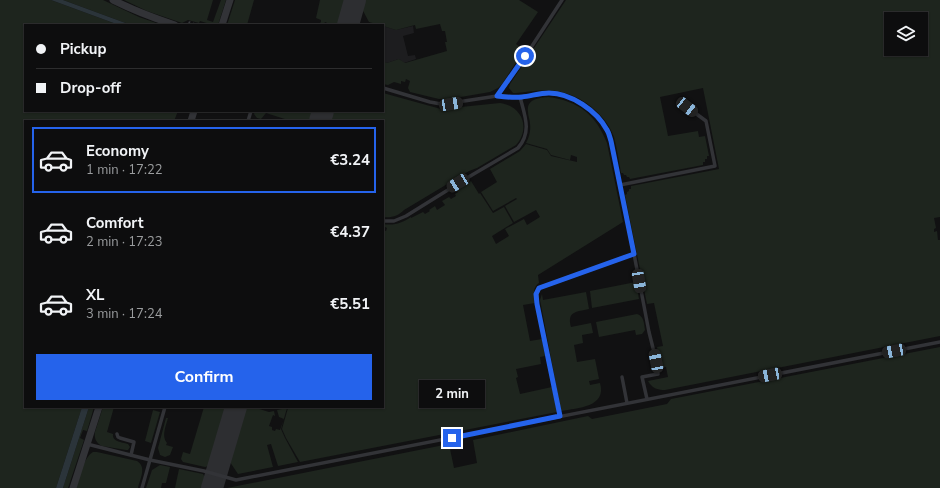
<!DOCTYPE html>
<meta charset="utf-8">
<style>
body{margin:0;font-family:"Nunito Sans",sans-serif;background:#1b1b1c;color:#f1f3f6;height:100vh;display:flex;flex-direction:column;font-size:15px;white-space:nowrap}
*{box-sizing:border-box;margin:0}
p{font-size:13px;color:#9a9c9e}
.icon{flex:none;width:22px;height:22px;fill:none;stroke:currentColor;stroke-width:2;stroke-linecap:round;stroke-linejoin:round}
.map{position:relative;flex:1;overflow:hidden}
.sheet{position:absolute;left:24px;top:120px;width:360px;height:288px;display:flex;flex-direction:column;background:#0d0d0e;border-radius:0px;box-shadow:0 1px 3px #0004,0 0 0 1px #2d2d2e}
.sheet>*{flex:none}
.banner{position:absolute;left:24px;top:24px;width:360px;height:88px;border-radius:0px;box-shadow:0 1px 3px #0004,0 0 0 1px #2d2d2e;display:grid;align-content:center;height:88px;padding:0 12px;background:#0d0d0e}
.fabs{position:absolute;left:884px;top:12px;display:grid;gap:8px}
.fabs a{display:grid;place-items:center;width:44px;height:44px;border-radius:0px;background:#0d0d0e;box-shadow:0 1px 3px #0004,0 0 0 1px #2d2d2e;font-size:20px}
.end{position:absolute;width:18px;height:18px;margin:-9px;border:5px solid #2563eb;background:#fff;box-shadow:0 0 0 2px #fff}
.from{border-radius:50%}
.bubble{position:absolute;height:28px;border-radius:0px;background:#0d0d0e;box-shadow:0 1px 3px #0004,0 0 0 1px #2d2d2e;font-size:13px;font-weight:700;line-height:28px;text-align:center}
.car{position:absolute;width:12px;height:24px;margin:-12px -6px;border-radius:5px;box-shadow:0 0 3px 1px #0007;background:linear-gradient(#222 24%,#8ab4d8 0 40%,#222 0 76%,#8ab4d8 0 86%,#222 0)}
.banner b{display:flex;align-items:center;gap:14px;height:38px;font-size:15px}
.banner b+b{border-top:1px solid #2d2d2e}
.banner i{width:10px;height:10px;background:#f1f3f6}
ul{padding:7px 0 0;list-style:none}
li{display:flex;align-items:center;gap:12px;height:66px;margin:0 8px 6px;padding:0 4px;border:2px solid transparent;border-radius:0px}
li div{flex:1}
li b{display:block;font-size:15px}
li em{font-style:normal;font-weight:700}
li.active{border-color:#2563eb}
li>.icon{width:36px;height:36px;stroke-width:1.5}
.cta{display:flex;gap:8px;margin-top:auto;padding:8px 12px}
.cta a{flex:1;height:46px;border-radius:0px;background:#2563eb;color:#fff;font-size:16px;font-weight:700;line-height:46px;text-align:center}
.map>svg:first-child{display:block}
.built{fill:#1d1d1f}
.green{fill:#1e251e;fill-rule:evenodd}
.water{fill:#2b343a}
.lines{fill:none;stroke-linecap:round;stroke-linejoin:round}
.taxiway{stroke:#2d2e31;stroke-width:22}
.path{stroke:#383a3e;stroke-width:1.5;stroke-dasharray:2 3;stroke-linecap:butt}
.service{stroke:#323337;stroke-width:3.5}
.minor{stroke:#323337;stroke-width:7}
.route{stroke:#2563eb;stroke-width:5}
</style>
<div class="map">
<svg width="940" height="488" viewBox="0 0 940 488">
<rect width="100%" height="100%" fill="#111112"/>
<!-- built -->
<polygon class="built" points="383,26 396,30 413,26 414,33 403,36 408,56 415,55 416,59 404,63 399,59 387,63 383,61"/>
<!-- green -->
<g class="green">
<polygon points="0,0 51,0 119,25 25,25 25,111 178,111 174,121 25,121 25,407 82,407 56,488 0,488"/>
<polygon points="63,0 103,0 139,17 162,25 131,25"/>
<polygon points="124,0 213,0 207,20 213,22 221,0 226,0 218,25 213,25 200,21 199,23 188,20 182,23 147,11"/>
<polygon points="235,0 254,0 247,25 227,25"/>
<polygon points="320,0 347,0 340,25 328,25 326,22 322,24 322,25 318,25 321,22 321,20 316,18"/>
<polygon points="363,0 519,0 538,12 516,44 524,50 502,84 498,88 490,92 449,99 439,99 410,92 408,88 410,81 406,79 405,82 401,81 401,84 394,82 388,85 383,84 383,61 387,63 399,59 405,63 447,51 445,42 447,42 445,31 442,31 440,24 416,29 415,25 396,30 383,26 383,25 380,25 369,22 361,7"/>
<path d="M566 0H940V218V217L934 218 936 228 934 229V232L937 231 938 240H940V336L665 390C657 390 652 388 648 381L668 377 666 367 660 368 657 347 663 346 654 303 647 304 625 195 627 194V192L629 191V189H631V186L719 169 703 88 660 97 668 136 698 131 699 137 705 136 709 156H707V159H705V162H703V165L630 179 629 177H627L626 175H624L623 173H621C619 162 617 148 614 137 606 114 580 94 556 91 543 89 529 92 516 93H513L509 88 510 84ZM891 19H921V49H891Z"/>
<path d="M383 93 441 109 500 103C522 106 531 128 516 145L477 168 469 171 404 210C398 216 392 218 383 217V121H327L330 111H383Z"/>
<path d="M548 97C579 101 596 115 607 143L623 222 538 275 539 283C532 288 534 295 535 303L523 305 530 341 542 339 545 356 540 357 541 364 516 369 518 377 516 378 520 394 552 387 557 412 300 462 286 438 282 429 288 408 296 407 301 409 307 407H383V230L386 231 387 228 383 226V224C394 226 402 223 411 217V218L423 212 425 214 430 211 429 210 435 206 437 210 445 205 442 201 449 197 451 199 456 196 455 194 458 192 457 191 471 181 479 194 480 193 493 213 504 207 513 223 492 236 496 244 509 236 505 229 524 219 527 225 540 217 536 210 514 222 505 206 517 199 516 198 493 211 481 192 497 182 490 169 520 151 526 144 547 150 551 156 577 162V157L571 155 570 160 551 155 547 149 526 143C529 137 531 131 530 124 530 120 528 116 528 112 526 99 539 98 548 97Z"/>
<polygon points="255,111 315,111 312,121 291,121 266,113 261,119 257,118 254,114"/>
<polygon points="636,282 639,299 592,308 590,291"/>
<path d="M586 292 589 309C576 312 567 311 571 327L591 323 593 333 582 335 583 343 574 345 577 362 595 359 599 379 589 381 590 385 600 383C607 407 578 408 561 411L541 305 540 300 542 294 543 300Z"/>
<path d="M637 314C644 316 644 324 645 330L642 334 636 335 635 330 599 337 596 322Z"/>
<polygon points="940,347 940,488 227,488 449,444 454,468 477,463 473,440 588,416 592,419 667,404 671,399"/>
<polygon points="89,407 94,407 87,431 83,430 80,438 84,440 68,488 63,488"/>
<path d="M103 407H114L107 432 113 434C112 442 122 442 128 444L130 447 128 450H126L102 446C96 443 94 438 95 432Z"/>
<polygon points="204,407 228,407 212,463 209,466 205,467 183,462 181,459 183,452 190,454"/>
<polygon points="243,407 253,407 269,412 274,411 275,416 273,415 269,426 272,427 272,430 275,431 276,429 280,430 284,419 279,417 277,410 287,408 281,429 285,438 298,462 278,466 271,444 267,445 273,467 238,474 228,459"/>
<polygon points="153,410 160,412 151,443 145,441"/>
<path d="M166 418H168C166 426 161 436 167 443L166 445 173 447 170 455 165 457 160 455 158 448Z"/>
<path d="M93 452H97L137 461C147 467 140 479 138 488H76C80 478 83 458 93 452Z"/>
<polygon points="160,465 170,467 166,483 162,483 161,488 146,488 152,470"/>
<polygon points="179,469 203,474 206,479 204,488 175,488"/>
</g>
<!-- water -->
<g class="water">
<polygon points="51,0 63,0 131,25 119,25"/>
<polygon points="82,407 89,407 63,488 56,488"/>
</g>
<g class="lines">
<!-- taxiway -->
<g class="taxiway">
<polyline points="348,25 355,0"/>
<polyline points="320,121 323,111"/>
<polyline points="212,488 236,407"/>
</g>
<!-- path -->
<polyline class="path" points="184,25 190,22 198,25"/>
<!-- service -->
<g class="service">
<polyline points="383,88 430,102 441,104 451,103 497,96 520,97 549,93 563,95 578,101 591,110 599,119 607,129 611,141 634,254 649,332 653,348 658,374 642,377 647,399"/>
<polyline points="497,96 517,69 562,0"/>
<polyline points="248,121 251,111"/>
<polyline points="620,185 715,166 706,121 687,107"/>
<path d="M383 221H394L406 216 472 175 518 148C532 132 525 116 520 97"/>
<polyline points="622,377 627,403"/>
<polyline points="560,416 537,304 537,294 539,288 634,254"/>
<polyline points="117,434 118,437 120,438 134,442 131,455"/>
<polyline points="87,444 150,460 204,471 236,480 940,342"/>
<polyline points="142,488 165,407"/>
</g>
<!-- minor -->
<g class="minor">
<path d="M113 0C133 10 154 18 175 25"/>
<polyline points="222,25 230,0"/>
<polyline points="191,121 194,111"/>
<polyline points="73,488 99,407"/>
</g>
</g>
<g class="lines">
<!-- route -->
<path class="route" d="M452 438 560 416 537 304 536 294 539 288 634 254 611 141C610 138 609 133 607 130 597 111 571 93 549 93 540 93 531 96 522 97 514 98 505 97 497 96L525 56"/>
</g>
</svg>
<div class="fabs">
<a><svg class="icon" aria-label="layers" viewBox="0 0 24 24"><path d="M12 4l9 5-9 5-9-5zM3 14l9 5 9-5"/></svg></a>
</div>
<i class="end from" style="left:525px;top:56px"></i>
<i class="end" style="left:452px;top:438px"></i>
<div class="bubble" style="left:419px;top:380px;width:66px">2 min</div>
<i class="car" style="left:451px;top:104px;rotate:81deg"></i>
<i class="car" style="left:687px;top:107px;rotate:128deg"></i>
<i class="car" style="left:458px;top:183px;rotate:238deg"></i>
<i class="car" style="left:639px;top:281px;rotate:170deg"></i>
<i class="car" style="left:894px;top:351px;rotate:259deg"></i>
<i class="car" style="left:656px;top:361px;rotate:349deg"></i>
<i class="car" style="left:770px;top:375px;rotate:259deg"></i>
<div class="banner">
<b><i class="from"></i>Pickup</b>
<b><i></i>Drop-off</b>
</div>
<section class="sheet">
<ul>
<li class="active"><svg class="icon" aria-label="car" viewBox="0 0 24 24"><path d="M5 17H2v-5l4-1 3-4h7l3 4 3 1v5h-3M9 17h6M6 11h13"/><circle cx="7" cy="17" r="2"/><circle cx="17" cy="17" r="2"/></svg><div><b>Economy</b><p>1 min · 17:22</p></div><em>€3.24</em></li>
<li><svg class="icon" aria-label="car" viewBox="0 0 24 24"><path d="M5 17H2v-5l4-1 3-4h7l3 4 3 1v5h-3M9 17h6M6 11h13"/><circle cx="7" cy="17" r="2"/><circle cx="17" cy="17" r="2"/></svg><div><b>Comfort</b><p>2 min · 17:23</p></div><em>€4.37</em></li>
<li><svg class="icon" aria-label="car" viewBox="0 0 24 24"><path d="M5 17H2v-5l4-1 3-4h7l3 4 3 1v5h-3M9 17h6M6 11h13"/><circle cx="7" cy="17" r="2"/><circle cx="17" cy="17" r="2"/></svg><div><b>XL</b><p>3 min · 17:24</p></div><em>€5.51</em></li>
</ul>
<div class="cta"><a>Confirm</a></div>
</section>
</div>
